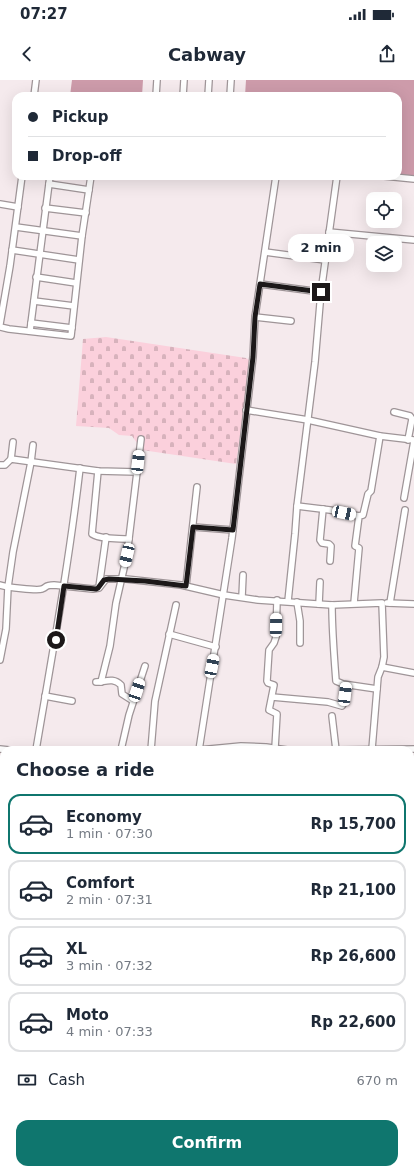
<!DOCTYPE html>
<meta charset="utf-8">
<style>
body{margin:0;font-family:"DejaVu Sans",sans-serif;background:#f2f2f3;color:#1f2937;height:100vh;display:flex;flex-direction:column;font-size:15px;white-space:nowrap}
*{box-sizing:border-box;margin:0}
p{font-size:13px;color:#747a83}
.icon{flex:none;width:22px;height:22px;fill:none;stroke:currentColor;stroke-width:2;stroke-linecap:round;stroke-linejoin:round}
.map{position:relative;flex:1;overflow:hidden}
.panel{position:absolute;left:0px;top:666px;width:414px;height:428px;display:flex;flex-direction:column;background:#fff;border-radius:12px 12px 0 0;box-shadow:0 4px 16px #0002}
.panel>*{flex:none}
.top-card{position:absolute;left:12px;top:12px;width:390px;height:88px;border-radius:12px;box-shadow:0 4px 16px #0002;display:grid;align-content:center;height:88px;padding:0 16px;background:#fff}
.tools{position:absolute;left:366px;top:112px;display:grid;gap:8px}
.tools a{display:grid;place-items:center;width:36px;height:36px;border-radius:8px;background:#fff;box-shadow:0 4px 16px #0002;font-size:20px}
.end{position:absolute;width:18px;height:18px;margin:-9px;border:5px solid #1c1819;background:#fff;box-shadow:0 0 0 2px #fff}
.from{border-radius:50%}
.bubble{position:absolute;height:28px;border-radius:12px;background:#fff;box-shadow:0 4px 16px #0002;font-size:13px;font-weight:800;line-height:28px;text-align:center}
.car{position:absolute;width:12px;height:24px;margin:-12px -6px;border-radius:5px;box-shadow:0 0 3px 1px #0007;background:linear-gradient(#fff 24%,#345 0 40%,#fff 0 76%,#345 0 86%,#fff 0)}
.top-card b{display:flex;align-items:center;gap:14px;height:38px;font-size:15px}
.top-card b+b{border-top:1px solid #e0e1e3}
.top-card i{width:10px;height:10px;background:#1f2937}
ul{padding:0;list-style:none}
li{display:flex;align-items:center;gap:12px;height:60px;margin:0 8px 6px;padding:0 8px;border:2px solid #e0e1e3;border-radius:12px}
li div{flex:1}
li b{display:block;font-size:15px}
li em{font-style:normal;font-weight:800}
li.on{border-color:#0f766e}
li>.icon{width:36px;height:36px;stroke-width:1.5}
h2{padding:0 16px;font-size:18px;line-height:48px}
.pay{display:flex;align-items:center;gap:10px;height:44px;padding:0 16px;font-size:15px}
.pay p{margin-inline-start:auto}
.cta{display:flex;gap:8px;margin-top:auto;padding:8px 16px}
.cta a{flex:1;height:46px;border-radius:12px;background:#0f766e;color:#fff;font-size:16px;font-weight:800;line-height:46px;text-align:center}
.status{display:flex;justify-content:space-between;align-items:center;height:28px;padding:0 20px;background:#fff;direction:ltr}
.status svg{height:11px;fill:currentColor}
header{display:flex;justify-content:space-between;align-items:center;height:52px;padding:0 16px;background:#fff;font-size:18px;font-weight:800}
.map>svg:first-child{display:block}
.cemetery{fill:url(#cemetery-stones)}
.water{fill:#cd9baa}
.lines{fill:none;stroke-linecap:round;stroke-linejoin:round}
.minor-casing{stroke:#9f9598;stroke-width:8}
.trunk-casing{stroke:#ac838f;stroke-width:11}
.minor{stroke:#fff;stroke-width:5.5}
.trunk{stroke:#fbcad8;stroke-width:9}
.route{stroke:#1c1819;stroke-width:5}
</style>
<div class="status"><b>07:27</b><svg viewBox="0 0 49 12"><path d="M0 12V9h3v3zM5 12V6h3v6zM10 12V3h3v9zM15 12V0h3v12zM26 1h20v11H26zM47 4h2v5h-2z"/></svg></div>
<header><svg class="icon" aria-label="back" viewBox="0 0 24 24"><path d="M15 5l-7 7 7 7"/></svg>Cabway<svg class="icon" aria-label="share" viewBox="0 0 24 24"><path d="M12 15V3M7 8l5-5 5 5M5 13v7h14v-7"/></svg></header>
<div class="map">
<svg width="414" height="1094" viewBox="0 0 414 1094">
<defs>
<pattern id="cemetery-stones" width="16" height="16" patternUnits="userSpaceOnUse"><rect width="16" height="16" fill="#fbd0dc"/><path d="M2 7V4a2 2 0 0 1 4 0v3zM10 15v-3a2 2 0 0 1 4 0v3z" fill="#d7b2bc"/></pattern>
</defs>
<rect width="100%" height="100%" fill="#f5eaed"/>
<!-- cemetery -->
<polygon class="cemetery" points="106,257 246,278 249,280 250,285 236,384 142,370 132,356 119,355 109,348 76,346 83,259"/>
<!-- water -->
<g class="water">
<polygon points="72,0 143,0 142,16 70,16"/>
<polygon points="246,0 414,0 414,98 398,96 398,16 245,16"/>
</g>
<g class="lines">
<defs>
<g id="minor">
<polyline points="34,16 36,0"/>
<polyline points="156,16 157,0"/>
<polyline points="183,16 184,0"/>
<polyline points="208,16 209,0"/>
<polyline points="230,16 231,0"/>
<polyline points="384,96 414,99"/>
<polyline points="49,104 89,110"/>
<polyline points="0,124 18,127"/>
<polyline points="45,128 86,133"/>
<polyline points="16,147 82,156"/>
<polyline points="329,152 414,160"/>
<polyline points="12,170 79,180"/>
<polyline points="265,172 325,180"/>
<polyline points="36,197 76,203"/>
<polyline points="260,204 321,212"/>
<polyline points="34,221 74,226"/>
<polyline points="255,237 291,241"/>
<polyline points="31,243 72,248"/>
<polyline points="0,244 10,186 22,96"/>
<polyline points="0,247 9,249 71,256 82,156 91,96"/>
<polyline points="30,251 50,96"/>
<polyline points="246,330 308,340 380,356 414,360"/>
<polyline points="394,332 410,336 412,339 408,360"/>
<polyline points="11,379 13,362"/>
<polyline points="0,385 5,385 11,379 98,391 137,392"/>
<path d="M98 391 92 454C102 460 118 458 129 459"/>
<polyline points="404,418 414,361"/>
<polyline points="297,426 330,430 359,436"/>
<polyline points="323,429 320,460 322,463 329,464 331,466 330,481"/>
<polyline points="193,447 233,450"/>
<path d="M0 505C6 507 37 511 42 509 48 507 44 505 54 505L93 509 99 508 106 499H126L181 505 224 515 258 520 332 525 382 523 384 577 382 587 378 597 372 669"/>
<polyline points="186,506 197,407"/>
<polyline points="99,507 106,457"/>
<polyline points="242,517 243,495"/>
<polyline points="288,521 295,454 297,426 315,282 321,212 337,96"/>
<polyline points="297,522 300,541 300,563"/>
<polyline points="354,523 359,468 355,466 359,436 363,435 368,414 371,411 380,356"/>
<polyline points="387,523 414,524"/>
<polyline points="390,523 405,430"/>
<polyline points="319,524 320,502"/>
<path d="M332 525C332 550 334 575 336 601L343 604 377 609"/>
<polyline points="169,554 216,567"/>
<polyline points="0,580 6,549 8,507 13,472 31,382 33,365"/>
<polyline points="382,587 414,593"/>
<path d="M96 602C105 602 113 597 121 605L122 614 133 621"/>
<polyline points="101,602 110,566 116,523 127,475 141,359"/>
<polyline points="45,616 72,621"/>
<polyline points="272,617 328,622 342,626 344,623 346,605"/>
<polyline points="332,636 336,670"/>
<polyline points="275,668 277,634 269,630 274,605 268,603 267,601 269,570 274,563 276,557 277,520"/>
<polyline points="0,669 9,670"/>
<path d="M36 670C52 576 69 483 80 388"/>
<polyline points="117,670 199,670 241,666 266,667 287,670"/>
<polyline points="121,670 129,635 145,586"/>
<polyline points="151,670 155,621 176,525"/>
<polyline points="199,670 232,458 253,277 255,237 276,96"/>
<polyline points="338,670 414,669"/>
<polyline points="410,909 414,862"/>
<polyline points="410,924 414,924"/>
<polyline points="0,961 4,962"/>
<polyline points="414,992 414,997"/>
<polyline points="410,1017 413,1016 414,1008"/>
<polyline points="0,1063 4,1063"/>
<polyline points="410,1063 414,1063"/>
<polyline points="131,1090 131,1094"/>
<polyline points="287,1090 287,1094"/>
<polyline points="315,1090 315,1094"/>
<polyline points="377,1090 377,1094"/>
<polyline points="9,1094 9,1090"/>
<polyline points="38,1094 38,1090"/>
<polyline points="65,1094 65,1090"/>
<polyline points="99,1094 99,1090"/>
<polyline points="183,1094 183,1090"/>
<polyline points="202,1094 202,1090"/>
<polyline points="250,1094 251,1090"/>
<polyline points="267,1094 267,1090"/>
<polyline points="339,1094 339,1090"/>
</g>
<g id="trunk">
<polyline points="0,787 4,787"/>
<polyline points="0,794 4,794"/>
<polyline points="410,796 414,796"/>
</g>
</defs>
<!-- minor casing -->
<use href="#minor" class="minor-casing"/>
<!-- trunk casing -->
<use href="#trunk" class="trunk-casing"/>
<!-- minor -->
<use href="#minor" class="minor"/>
<!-- trunk -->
<use href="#trunk" class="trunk"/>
</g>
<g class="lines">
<!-- route -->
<polyline class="route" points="56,560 64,506 96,509 98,508 104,500 109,499 145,501 186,506 193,447 233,450 253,277 255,237 260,204 321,212"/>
</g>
</svg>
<div class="tools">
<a><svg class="icon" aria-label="locate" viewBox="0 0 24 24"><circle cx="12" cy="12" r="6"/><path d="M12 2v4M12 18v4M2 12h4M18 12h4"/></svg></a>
<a><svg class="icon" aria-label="layers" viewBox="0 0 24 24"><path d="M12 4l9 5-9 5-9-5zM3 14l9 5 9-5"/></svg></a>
</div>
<i class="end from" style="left:56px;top:560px"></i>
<i class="end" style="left:321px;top:212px"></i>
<div class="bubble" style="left:288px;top:154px;width:66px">2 min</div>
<i class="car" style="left:138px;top:382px;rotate:6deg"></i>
<i class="car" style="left:344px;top:433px;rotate:102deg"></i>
<i class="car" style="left:127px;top:475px;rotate:193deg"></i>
<i class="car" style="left:276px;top:545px;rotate:1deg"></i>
<i class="car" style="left:212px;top:586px;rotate:11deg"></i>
<i class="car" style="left:137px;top:610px;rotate:18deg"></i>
<i class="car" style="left:345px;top:614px;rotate:7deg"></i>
<div class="top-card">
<b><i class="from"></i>Pickup</b>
<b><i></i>Drop-off</b>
</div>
<section class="panel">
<h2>Choose a ride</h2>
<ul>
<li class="on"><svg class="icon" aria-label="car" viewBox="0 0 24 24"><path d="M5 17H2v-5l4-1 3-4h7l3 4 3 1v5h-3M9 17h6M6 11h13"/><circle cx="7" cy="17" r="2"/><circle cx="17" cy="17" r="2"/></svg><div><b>Economy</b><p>1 min · 07:30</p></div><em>Rp 15,700</em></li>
<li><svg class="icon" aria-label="car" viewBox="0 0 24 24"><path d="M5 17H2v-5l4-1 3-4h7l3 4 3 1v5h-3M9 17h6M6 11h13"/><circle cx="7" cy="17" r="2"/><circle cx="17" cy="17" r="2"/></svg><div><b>Comfort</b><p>2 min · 07:31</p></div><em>Rp 21,100</em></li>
<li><svg class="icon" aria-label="car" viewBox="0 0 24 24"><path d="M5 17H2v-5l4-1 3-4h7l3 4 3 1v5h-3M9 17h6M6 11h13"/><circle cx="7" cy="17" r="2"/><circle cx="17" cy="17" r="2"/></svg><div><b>XL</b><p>3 min · 07:32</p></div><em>Rp 26,600</em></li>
<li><svg class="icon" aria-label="car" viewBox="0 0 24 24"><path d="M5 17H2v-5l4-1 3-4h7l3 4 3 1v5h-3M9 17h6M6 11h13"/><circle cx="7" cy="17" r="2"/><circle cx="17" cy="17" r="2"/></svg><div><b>Moto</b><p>4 min · 07:33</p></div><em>Rp 22,600</em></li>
</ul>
<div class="pay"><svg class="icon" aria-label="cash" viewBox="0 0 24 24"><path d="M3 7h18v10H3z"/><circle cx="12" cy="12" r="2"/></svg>Cash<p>670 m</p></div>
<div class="cta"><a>Confirm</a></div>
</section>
</div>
